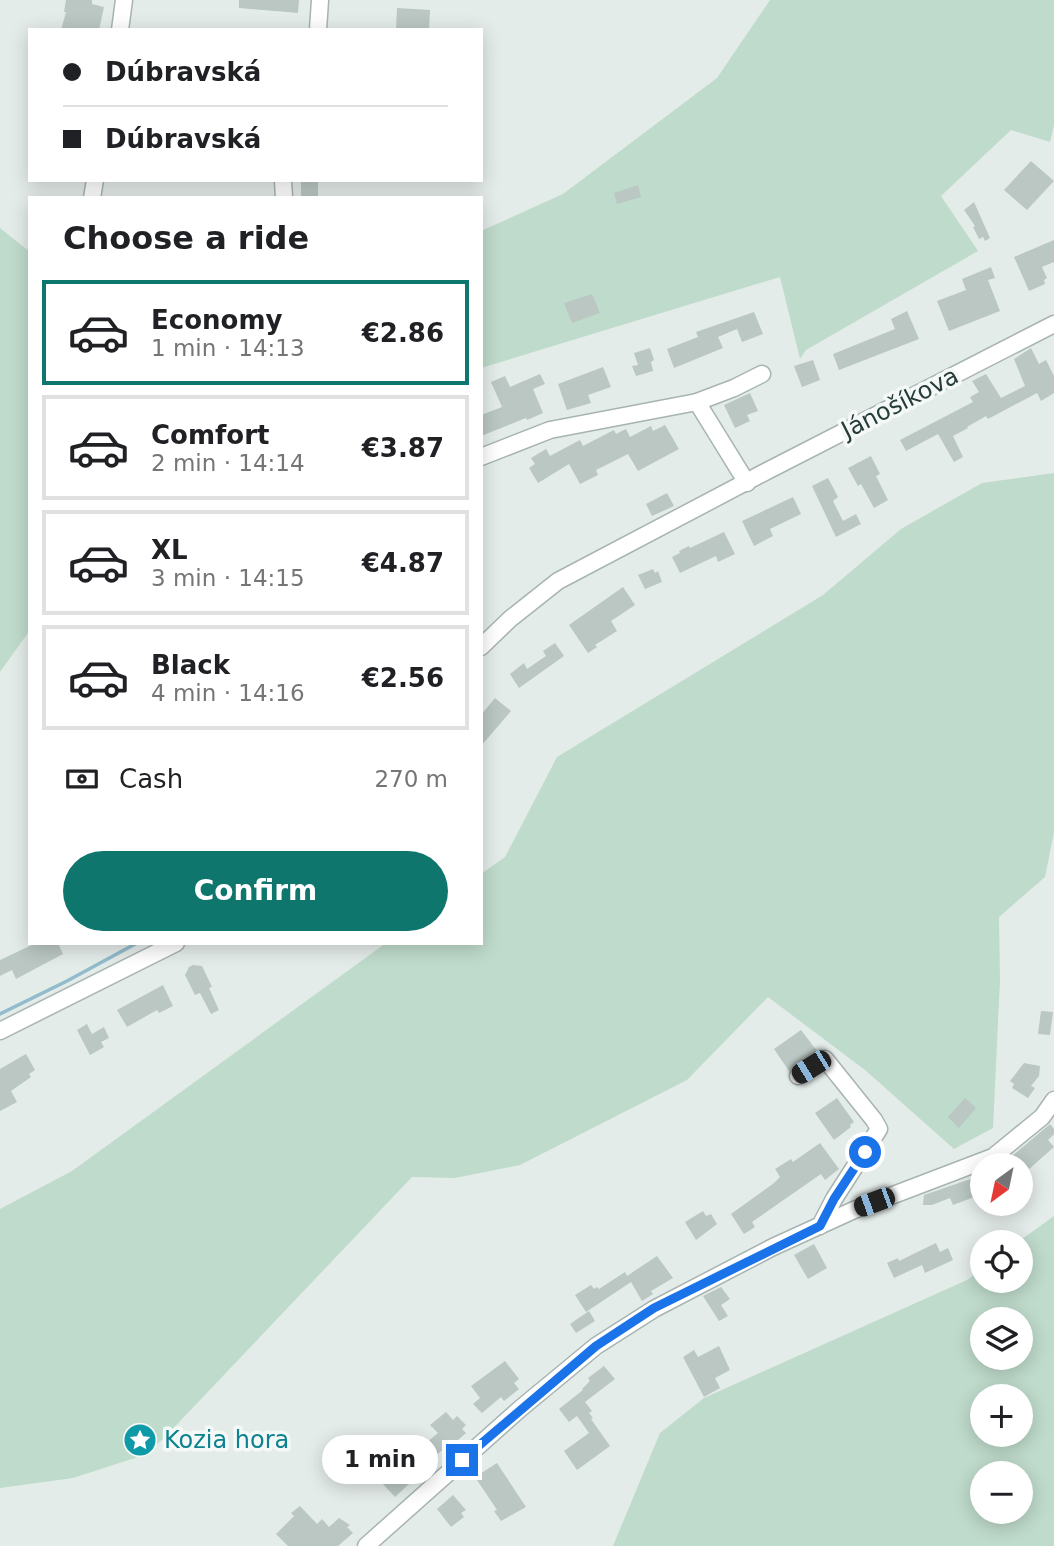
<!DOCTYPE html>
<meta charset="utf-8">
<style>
body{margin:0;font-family:"DejaVu Sans",sans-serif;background:#f6f6f6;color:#202124;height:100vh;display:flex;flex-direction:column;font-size:26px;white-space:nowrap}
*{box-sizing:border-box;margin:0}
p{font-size:23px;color:#757577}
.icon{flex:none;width:38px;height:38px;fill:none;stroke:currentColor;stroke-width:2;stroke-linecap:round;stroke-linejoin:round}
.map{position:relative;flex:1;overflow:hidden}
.details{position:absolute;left:28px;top:196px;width:455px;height:749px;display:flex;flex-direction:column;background:#fff;border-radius:0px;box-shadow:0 4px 18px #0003}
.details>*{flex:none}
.banner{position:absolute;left:28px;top:28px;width:455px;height:154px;border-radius:0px;box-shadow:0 4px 18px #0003;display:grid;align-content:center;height:154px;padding:0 35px;background:#fff}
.needle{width:46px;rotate:213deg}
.fabs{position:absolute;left:970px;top:1153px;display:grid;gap:14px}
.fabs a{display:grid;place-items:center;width:63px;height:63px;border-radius:50%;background:#fff;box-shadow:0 4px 18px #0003;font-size:35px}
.end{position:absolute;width:32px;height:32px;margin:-16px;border:9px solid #1a73e8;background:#fff;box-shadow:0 0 0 4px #fff}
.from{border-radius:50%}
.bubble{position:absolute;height:49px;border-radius:24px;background:#fff;box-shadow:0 4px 18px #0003;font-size:23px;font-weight:800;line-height:49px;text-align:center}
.car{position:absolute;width:21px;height:42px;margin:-21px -10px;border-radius:9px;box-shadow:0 0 5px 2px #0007;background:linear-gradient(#222 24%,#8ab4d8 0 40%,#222 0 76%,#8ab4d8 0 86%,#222 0)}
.banner b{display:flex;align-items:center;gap:24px;height:66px;font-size:26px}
.banner b+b{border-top:2px solid #e0e0e0}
.banner i{width:18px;height:18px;background:#202124}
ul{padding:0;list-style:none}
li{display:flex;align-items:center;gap:21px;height:105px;margin:0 14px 10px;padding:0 21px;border:4px solid #e0e0e0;border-radius:0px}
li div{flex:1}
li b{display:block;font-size:26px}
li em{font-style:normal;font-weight:800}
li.on{border-color:#0f766e}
li>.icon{width:63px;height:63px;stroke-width:1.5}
h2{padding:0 35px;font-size:32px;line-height:84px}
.pay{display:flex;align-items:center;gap:18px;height:77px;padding:0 35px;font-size:26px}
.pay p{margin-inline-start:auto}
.button{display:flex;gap:14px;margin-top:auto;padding:14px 35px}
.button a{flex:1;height:80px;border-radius:42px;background:#0f766e;color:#fff;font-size:28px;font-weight:800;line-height:80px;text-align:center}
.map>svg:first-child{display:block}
.green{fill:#bfdbcb;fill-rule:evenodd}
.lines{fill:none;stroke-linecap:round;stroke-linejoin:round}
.stream{stroke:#92bbcc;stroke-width:3.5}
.building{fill:#bac7c3}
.minor-casing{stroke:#a7b4b1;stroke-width:19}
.minor{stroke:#fff;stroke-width:16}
.route{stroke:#1a73e8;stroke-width:9}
.labels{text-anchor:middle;stroke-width:7;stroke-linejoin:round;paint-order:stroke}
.street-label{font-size:24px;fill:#253c39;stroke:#f4f9f7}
.culture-label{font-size:24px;fill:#0d838f;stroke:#f4f9f7;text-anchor:start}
</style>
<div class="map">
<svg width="1054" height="1546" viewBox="0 0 1054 1546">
<rect width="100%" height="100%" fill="#e4ecea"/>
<!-- green -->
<g class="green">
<polygon points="770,0 1054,0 1054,125 1050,142 1011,130 941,196 978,251 806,350 800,359 780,277 481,368 481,231 563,194 717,78"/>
<polygon points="0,228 30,252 30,630 0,672"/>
<polygon points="1054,473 1054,832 1045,877 999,917 1000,980 993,1128 954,1149 865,1070 768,997 687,1080 520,1165 455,1178 412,1177 164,1438 144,1455 73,1478 0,1488 0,1209 72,1171 386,943 481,943 481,874 505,857 557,757 823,595 901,529 982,483"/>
<path d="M1054 1216V1546H613L660 1433 704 1398 967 1280 982 1269V1281H1020V1242H1018ZM982 1320H1020V1358H982ZM1020 1396V1435H982V1396ZM982 1474H1020V1512H982Z"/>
</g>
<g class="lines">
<!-- stream -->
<polyline class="stream" points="0,1014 67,981 137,943"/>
</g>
<!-- building -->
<g class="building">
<polygon points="66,0 92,0 92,4 104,7 99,30 61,30 66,12 64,12"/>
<polygon points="239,0 299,0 298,13 239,8"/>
<polygon points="397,8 430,10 429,30 396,30"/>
<polygon points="1031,161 1054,181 1027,210 1004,190"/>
<rect x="301" y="180" width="17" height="18"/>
<polygon points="638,185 641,197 617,204 614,193"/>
<polygon points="974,202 990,238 985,241 983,237 979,239 973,227 975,226 964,210"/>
<polygon points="1054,240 1054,262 1042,267 1047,278 1044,280 1045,284 1029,291 1014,257"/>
<polygon points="991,267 995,278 988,280 1000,311 949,331 937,301 966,290 962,279"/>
<polygon points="592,294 600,313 572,323 564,303"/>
<polygon points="907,311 919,339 839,370 833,354 895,329 891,319"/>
<polygon points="754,312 763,334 742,342 737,329 718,337 723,348 674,368 667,349 698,337 696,332"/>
<polygon points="650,348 654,360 651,362 653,371 636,376 632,366 638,365 634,353"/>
<polygon points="1031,348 1039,364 1046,360 1054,376 1054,393 1041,401 1037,393 988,419 986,416 967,427 968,428 953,436 963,457 954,462 938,434 906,451 900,440 973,402 970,397 979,392 972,381 986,374 1001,398 1025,386 1014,359"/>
<polygon points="813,360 820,380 802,387 794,366"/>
<polygon points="603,367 611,387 588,395 591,403 567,410 558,384"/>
<polygon points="540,374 545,384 533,389 543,413 527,420 526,418 481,436 481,415 502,407 491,382 505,376 510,387"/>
<polygon points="750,393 758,411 747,415 750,421 735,428 724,405"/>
<polygon points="665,425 679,449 638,471 628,454 596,470 598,475 580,484 569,464 538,483 529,468 535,464 531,458 546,449 550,456 580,440 583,446 614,430 616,434 626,429 630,437 651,426 653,431"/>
<polygon points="871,456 880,474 876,476 888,500 874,508 861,484 858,486 848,468"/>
<polygon points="828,478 838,497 833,501 843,521 856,514 861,524 836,537 812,486"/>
<polygon points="667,493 674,506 652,516 646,504"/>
<polygon points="793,497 801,514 770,529 773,536 754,546 742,521"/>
<polygon points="724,532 735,554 718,562 716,556 680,573 672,557 680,553 679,551 689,546 690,548"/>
<polygon points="653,569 655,573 658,571 662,582 645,589 638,575"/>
<polygon points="623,587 635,605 611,621 617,631 595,645 597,647 588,653 569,625"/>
<polygon points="555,643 564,656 519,688 510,674 524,663 527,669 546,656 543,651"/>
<polygon points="495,698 511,711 481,746 481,715"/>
<polygon points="36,943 58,943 63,954 16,979 12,970 0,976 0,960"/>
<polygon points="193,965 202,966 212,987 209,988 219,1010 211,1014 200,993 195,995 185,975 189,967"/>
<polygon points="163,985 173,1006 159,1013 157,1010 127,1027 117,1010"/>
<polygon points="1041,1011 1053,1012 1050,1035 1038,1034"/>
<polygon points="87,1024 92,1034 104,1027 109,1038 101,1042 104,1047 90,1055 77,1030"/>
<polygon points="801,1030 817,1051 789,1071 774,1049"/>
<polygon points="26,1054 35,1070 29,1074 31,1077 11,1091 17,1102 0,1111 0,1069"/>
<polygon points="1024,1063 1040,1066 1039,1076 1031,1086 1035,1088 1028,1098 1012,1088 1014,1084 1010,1081"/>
<polygon points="837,1098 854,1122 850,1125 851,1127 834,1140 815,1113"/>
<polygon points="965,1098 976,1108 959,1128 948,1117"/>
<polygon points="1050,1124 1054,1129 1054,1134 1048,1140 1054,1147 1020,1177 1020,1166 1011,1157"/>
<polygon points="820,1143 839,1169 825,1180 821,1174 752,1222 755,1227 744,1234 731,1214 774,1183 780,1177 775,1169 791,1159 793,1162"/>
<polygon points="982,1175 982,1194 953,1205 950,1198 932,1205 923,1205 924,1195"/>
<polygon points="703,1211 706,1216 711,1214 717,1224 696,1240 685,1222"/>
<polygon points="936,1243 940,1252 948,1248 953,1260 925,1273 922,1265 894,1278 887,1263 898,1258 899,1261"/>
<polygon points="814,1244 827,1268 808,1279 794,1255"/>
<polygon points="657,1256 673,1278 651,1291 653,1294 642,1301 631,1282 586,1312 575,1295 591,1285 594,1289 597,1287 599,1289 625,1272 627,1276"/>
<polygon points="721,1287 730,1299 721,1305 728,1316 719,1321 703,1296"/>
<polygon points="589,1311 595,1321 576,1333 570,1324"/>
<polygon points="719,1346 730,1370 715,1378 720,1388 704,1397 683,1357 694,1350 698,1357"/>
<polygon points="505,1361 519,1379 514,1383 519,1389 504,1401 501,1397 482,1413 473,1404 480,1398 471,1386"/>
<polygon points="604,1366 615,1379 585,1402 592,1411 589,1413 593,1418 591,1419 610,1446 577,1470 564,1451 589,1433 577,1416 569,1422 559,1409 583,1390 582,1389 590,1381 588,1378"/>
<polygon points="446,1412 453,1420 457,1416 466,1425 462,1429 466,1433 450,1447 448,1445 407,1481 409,1484 395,1497 381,1482 438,1433 430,1425"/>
<polygon points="497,1463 526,1507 501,1521 494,1511 497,1510 475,1477"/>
<polygon points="453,1495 466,1510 461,1513 464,1517 451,1527 437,1509"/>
<polygon points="300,1506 317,1524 322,1519 329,1527 339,1518 350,1525 347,1527 353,1533 338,1546 288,1546 276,1534 294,1516 291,1513"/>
</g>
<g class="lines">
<defs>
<g id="minor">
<polyline points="120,30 124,0"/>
<polyline points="318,30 320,0"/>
<polyline points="283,180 284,198"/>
<polyline points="92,198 95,180"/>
<polyline points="697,402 734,388 762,374"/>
<polyline points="481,457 550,430 697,402 747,483"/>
<polyline points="481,647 510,619 558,581 767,471 1054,324"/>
<polyline points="0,1031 176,943"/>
<polyline points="798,1076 825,1059 874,1120 879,1129 834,1199 820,1226"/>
<polyline points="366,1546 521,1408 596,1346 654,1309 773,1247 854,1210 993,1157 1042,1117 1054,1100"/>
</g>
</defs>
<!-- minor casing -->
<use href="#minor" class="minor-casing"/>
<!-- minor -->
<use href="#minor" class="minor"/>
</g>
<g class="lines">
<!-- route -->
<polyline class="route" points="462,1460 596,1346 654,1308 820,1226 834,1199 865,1152"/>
</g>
<!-- icons -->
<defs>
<symbol id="sight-disc" viewBox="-11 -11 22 22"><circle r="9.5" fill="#0f9aa8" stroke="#f4f9f7"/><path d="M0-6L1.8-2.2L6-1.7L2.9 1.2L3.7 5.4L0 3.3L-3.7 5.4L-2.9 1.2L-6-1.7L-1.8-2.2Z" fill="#fff"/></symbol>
</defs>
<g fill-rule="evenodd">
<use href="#sight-disc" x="121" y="1421" width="38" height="38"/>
</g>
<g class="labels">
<!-- street labels -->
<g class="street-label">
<text transform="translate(900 403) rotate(-27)" y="8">Jánošíkova</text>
</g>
<!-- culture labels -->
<g class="culture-label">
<text x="164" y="1448">Kozia hora</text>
</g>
</g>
</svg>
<div class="fabs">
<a><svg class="needle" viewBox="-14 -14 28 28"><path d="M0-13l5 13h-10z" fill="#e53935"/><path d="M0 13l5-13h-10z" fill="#757577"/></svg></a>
<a><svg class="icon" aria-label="locate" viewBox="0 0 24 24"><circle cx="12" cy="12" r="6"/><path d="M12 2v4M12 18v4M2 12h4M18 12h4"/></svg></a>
<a><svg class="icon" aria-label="layers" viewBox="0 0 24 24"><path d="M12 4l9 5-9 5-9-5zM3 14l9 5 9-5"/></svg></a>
<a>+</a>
<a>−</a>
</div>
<i class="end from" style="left:865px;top:1152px"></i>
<i class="end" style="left:462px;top:1460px"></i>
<div class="bubble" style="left:322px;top:1435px;width:116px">1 min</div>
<i class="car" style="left:811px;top:1067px;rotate:238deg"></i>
<i class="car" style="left:874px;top:1202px;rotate:250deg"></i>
<div class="banner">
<b><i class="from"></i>Dúbravská</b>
<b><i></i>Dúbravská</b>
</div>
<section class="details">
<h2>Choose a ride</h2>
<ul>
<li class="on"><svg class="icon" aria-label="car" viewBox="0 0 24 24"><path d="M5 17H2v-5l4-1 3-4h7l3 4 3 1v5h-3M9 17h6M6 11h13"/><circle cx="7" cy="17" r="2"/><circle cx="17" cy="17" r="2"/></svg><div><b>Economy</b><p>1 min · 14:13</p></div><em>€2.86</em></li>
<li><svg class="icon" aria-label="car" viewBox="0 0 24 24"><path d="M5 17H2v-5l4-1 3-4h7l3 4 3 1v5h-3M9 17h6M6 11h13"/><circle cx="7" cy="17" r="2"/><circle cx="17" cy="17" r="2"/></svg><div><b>Comfort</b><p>2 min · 14:14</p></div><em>€3.87</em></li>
<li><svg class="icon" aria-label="car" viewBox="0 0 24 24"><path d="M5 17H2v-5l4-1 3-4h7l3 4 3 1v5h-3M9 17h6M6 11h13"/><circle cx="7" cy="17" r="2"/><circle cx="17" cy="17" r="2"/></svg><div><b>XL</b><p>3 min · 14:15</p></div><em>€4.87</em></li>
<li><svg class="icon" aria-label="car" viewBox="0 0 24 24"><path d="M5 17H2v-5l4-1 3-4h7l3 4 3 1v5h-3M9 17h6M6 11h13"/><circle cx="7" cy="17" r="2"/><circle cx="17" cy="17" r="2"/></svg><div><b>Black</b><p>4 min · 14:16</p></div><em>€2.56</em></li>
</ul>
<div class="pay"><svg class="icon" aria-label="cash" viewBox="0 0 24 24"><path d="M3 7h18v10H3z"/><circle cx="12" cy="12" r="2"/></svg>Cash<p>270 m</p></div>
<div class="button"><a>Confirm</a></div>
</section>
</div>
